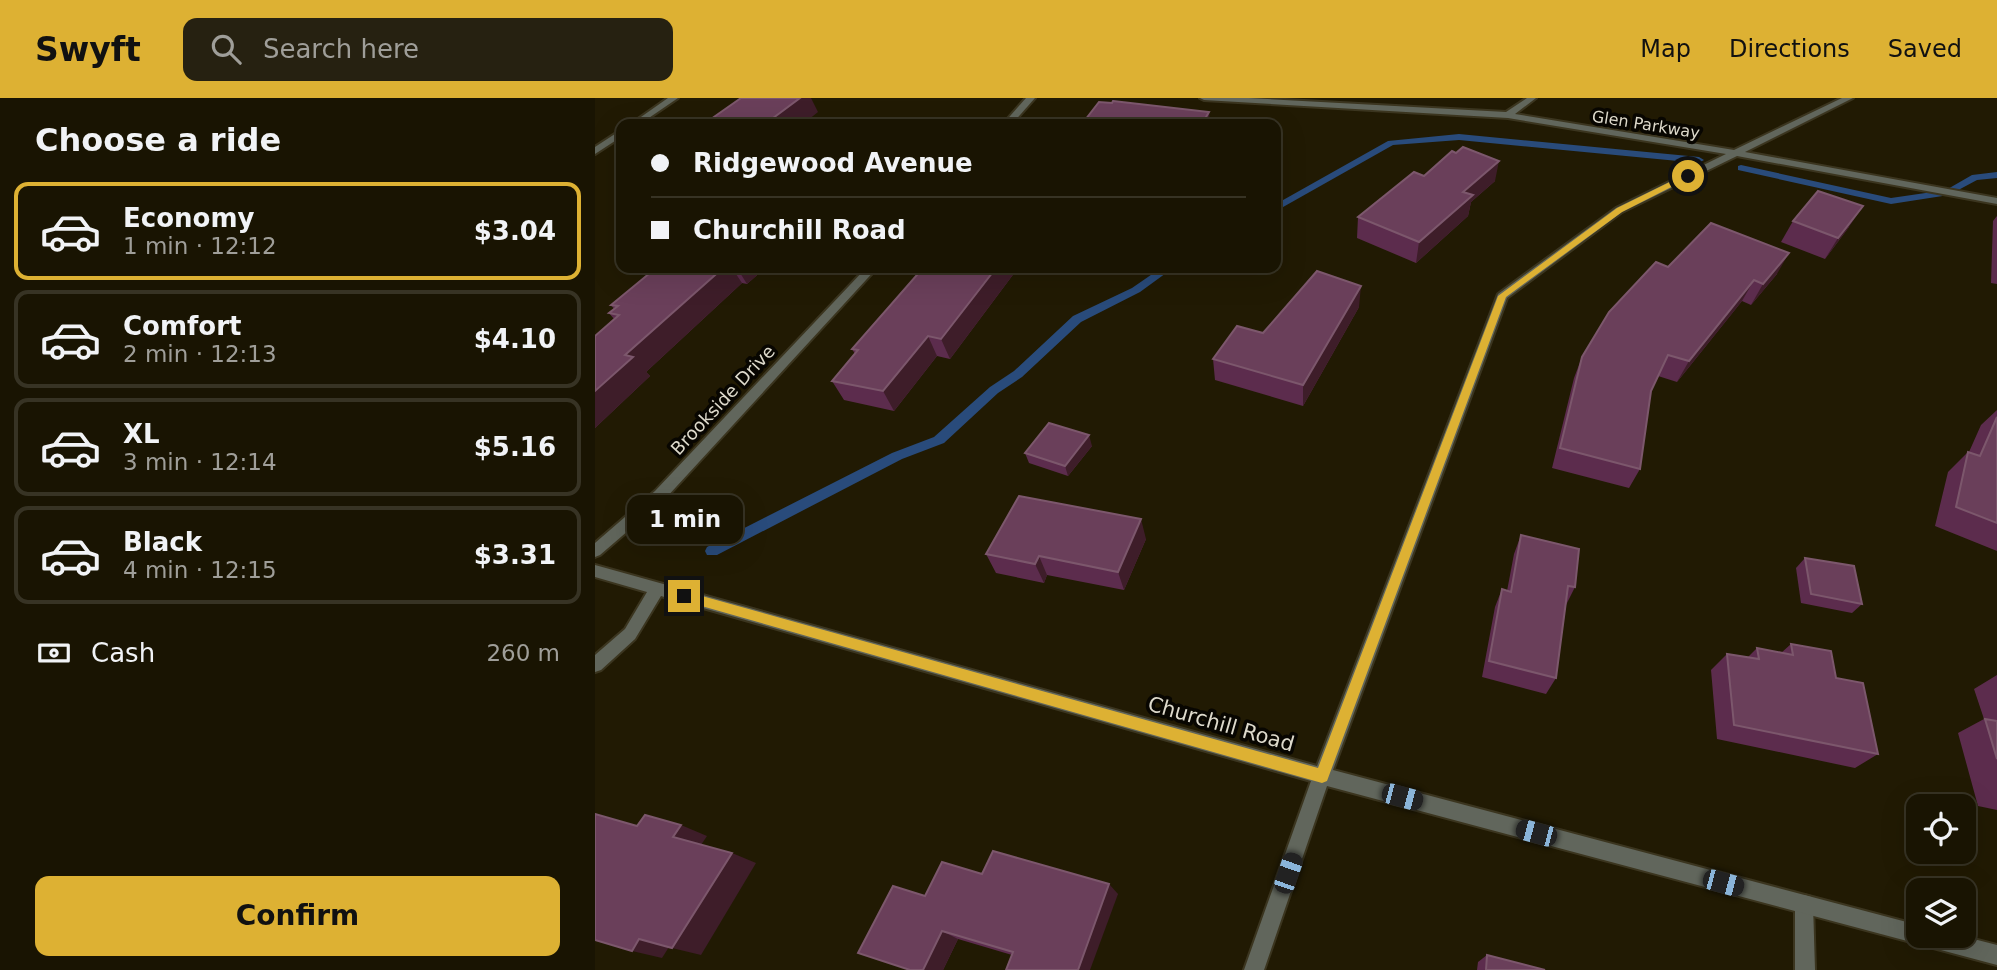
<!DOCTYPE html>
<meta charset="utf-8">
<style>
body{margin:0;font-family:"DejaVu Sans",sans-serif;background:#262111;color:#f1f3f6;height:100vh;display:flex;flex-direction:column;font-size:26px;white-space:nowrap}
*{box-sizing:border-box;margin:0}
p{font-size:23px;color:#9f9e99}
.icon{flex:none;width:38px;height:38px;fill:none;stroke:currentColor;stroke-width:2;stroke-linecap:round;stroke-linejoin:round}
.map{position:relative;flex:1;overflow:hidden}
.panel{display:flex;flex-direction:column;background:#191402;width:595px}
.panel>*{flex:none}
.banner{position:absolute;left:21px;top:21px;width:665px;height:154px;border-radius:14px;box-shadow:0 7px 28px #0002,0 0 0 2px #373324;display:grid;align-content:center;height:154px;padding:0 35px;background:#191402}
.fabs{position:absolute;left:1311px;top:696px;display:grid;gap:14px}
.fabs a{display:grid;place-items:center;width:70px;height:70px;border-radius:14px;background:#191402;box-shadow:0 7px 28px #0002,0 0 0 2px #373324;font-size:35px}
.end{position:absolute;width:32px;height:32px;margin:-16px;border:9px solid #ddb133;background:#111;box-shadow:0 0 0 4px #111}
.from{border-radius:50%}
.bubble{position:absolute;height:49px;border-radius:14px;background:#191402;box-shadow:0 7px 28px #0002,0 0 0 2px #373324;font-size:23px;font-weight:700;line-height:49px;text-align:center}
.car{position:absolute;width:21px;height:42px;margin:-21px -10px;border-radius:9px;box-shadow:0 0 5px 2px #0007;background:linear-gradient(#222 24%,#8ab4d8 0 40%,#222 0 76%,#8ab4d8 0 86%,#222 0)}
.banner b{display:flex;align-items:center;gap:24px;height:66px;font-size:26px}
.banner b+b{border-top:2px solid #373324}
.banner i{width:18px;height:18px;background:#f1f3f6}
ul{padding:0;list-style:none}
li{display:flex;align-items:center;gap:21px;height:98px;margin:0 14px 10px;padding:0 21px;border:4px solid #373324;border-radius:14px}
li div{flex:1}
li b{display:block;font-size:26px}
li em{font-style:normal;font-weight:700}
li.selected{border-color:#ddb133}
li>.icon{width:63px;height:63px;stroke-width:1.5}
h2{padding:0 35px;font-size:32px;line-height:84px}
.pay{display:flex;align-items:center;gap:18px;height:77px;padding:0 35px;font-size:26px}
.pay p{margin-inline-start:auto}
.primary-button{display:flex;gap:14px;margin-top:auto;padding:14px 35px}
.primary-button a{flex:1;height:80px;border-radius:14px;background:#ddb133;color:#111;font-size:28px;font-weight:700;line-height:80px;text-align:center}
header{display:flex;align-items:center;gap:42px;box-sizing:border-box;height:98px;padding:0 35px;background:#ddb133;color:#111}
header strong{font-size:33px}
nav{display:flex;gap:38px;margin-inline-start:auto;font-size:24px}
.search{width:490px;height:63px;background:#262111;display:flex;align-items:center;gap:18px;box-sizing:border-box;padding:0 24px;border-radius:14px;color:#9f9e99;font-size:26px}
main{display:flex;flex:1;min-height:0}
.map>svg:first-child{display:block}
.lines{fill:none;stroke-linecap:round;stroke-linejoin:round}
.stream{fill:#294b7b;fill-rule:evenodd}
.service-casing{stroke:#3b351f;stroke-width:4}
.minor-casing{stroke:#3b351f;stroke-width:4}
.service{fill:#61665c;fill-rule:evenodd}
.minor{fill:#61665c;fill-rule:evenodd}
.wall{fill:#5c2c4d}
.shaded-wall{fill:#3e1d29}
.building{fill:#6a3f5a;stroke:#7c576c;stroke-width:2}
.route{fill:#ddb133}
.labels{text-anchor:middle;stroke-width:7;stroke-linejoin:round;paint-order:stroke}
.far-street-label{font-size:16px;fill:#ddd9cb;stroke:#080601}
.street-label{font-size:18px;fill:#ddd9cb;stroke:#080601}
.near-street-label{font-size:21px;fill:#ddd9cb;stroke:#080601}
</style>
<header>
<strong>Swyft</strong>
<div class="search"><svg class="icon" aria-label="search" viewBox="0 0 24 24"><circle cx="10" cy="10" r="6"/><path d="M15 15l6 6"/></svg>Search here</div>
<nav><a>Map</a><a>Directions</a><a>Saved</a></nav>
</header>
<main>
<section class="panel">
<h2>Choose a ride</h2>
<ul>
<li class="selected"><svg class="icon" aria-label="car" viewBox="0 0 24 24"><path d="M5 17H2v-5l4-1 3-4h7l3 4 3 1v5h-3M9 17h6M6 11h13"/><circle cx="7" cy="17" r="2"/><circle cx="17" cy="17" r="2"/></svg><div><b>Economy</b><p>1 min · 12:12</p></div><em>$3.04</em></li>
<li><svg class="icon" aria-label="car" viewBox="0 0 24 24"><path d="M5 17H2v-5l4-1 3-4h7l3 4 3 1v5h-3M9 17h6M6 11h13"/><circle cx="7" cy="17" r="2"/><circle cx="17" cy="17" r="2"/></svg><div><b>Comfort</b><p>2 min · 12:13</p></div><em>$4.10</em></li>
<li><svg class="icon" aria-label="car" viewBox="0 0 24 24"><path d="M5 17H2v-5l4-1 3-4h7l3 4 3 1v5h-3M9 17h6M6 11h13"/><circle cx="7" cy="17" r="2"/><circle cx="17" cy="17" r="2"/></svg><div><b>XL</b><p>3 min · 12:14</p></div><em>$5.16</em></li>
<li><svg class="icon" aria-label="car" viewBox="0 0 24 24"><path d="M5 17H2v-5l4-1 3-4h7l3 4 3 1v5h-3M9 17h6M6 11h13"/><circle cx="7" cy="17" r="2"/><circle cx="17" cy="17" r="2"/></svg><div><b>Black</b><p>4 min · 12:15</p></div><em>$3.31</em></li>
</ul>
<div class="pay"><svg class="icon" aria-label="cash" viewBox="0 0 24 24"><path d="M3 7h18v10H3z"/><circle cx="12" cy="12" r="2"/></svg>Cash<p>260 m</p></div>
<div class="primary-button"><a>Confirm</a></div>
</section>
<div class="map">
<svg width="1402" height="872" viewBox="0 0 1402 872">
<rect width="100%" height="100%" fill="#211a03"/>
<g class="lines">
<!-- stream -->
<g class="stream">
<polygon points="864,36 1104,59 1109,62 1104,65 864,42 798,47 681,113 681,106 793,43"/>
<polygon points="1146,67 1296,100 1351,92 1377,77 1402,74 1402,80 1382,82 1354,97 1296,106 1143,72 1143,68"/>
<polygon points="566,170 578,170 545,194 486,224 427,279 403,295 349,345 307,361 122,457 112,457 110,453 112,449 297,355 339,339 395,289 419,273 478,218 537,190"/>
</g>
<defs>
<g id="service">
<polygon points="73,0 83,0 45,26 36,26"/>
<polygon points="26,32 26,39 0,56 0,49"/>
<polygon points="1209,797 1216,799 1218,806 1220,872 1200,872 1200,806 1202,799"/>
</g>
<g id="minor">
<polygon points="431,0 440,0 417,26 408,26"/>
<polygon points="605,0 654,0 911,14 932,0 941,0 920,16 1139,52 1247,0 1258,0 1150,54 1402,100 1402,106 1142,58 1027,114 912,200 738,672 1323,827 1323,838 1367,838 1402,847 1402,867 732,688 669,872 649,872 716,683 66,498 40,541 6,572 0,574 0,557 30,531 52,494 0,479 0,467 722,668 903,196 1021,110 1131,56 913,20 609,2"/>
<polygon points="271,170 282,170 70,401 5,457 0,459 0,445 60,393"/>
</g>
</defs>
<!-- service casing -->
<use href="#service" class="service-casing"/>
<!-- minor casing -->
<use href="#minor" class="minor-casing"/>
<!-- service -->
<use href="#service" class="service"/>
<!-- minor -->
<use href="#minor" class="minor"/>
</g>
<!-- wall -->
<g class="wall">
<polygon points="829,78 900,83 876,104 873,118 821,165 762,140 763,119"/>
<polygon points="1402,118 1402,186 1396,185 1398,123"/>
<polygon points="1198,123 1254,129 1230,161 1186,144"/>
<polygon points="1073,169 1182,176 1156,207 1147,203 1082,284 1063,278 1056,293 1045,371 1034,390 957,370 979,280 987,259"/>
<polygon points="61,170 170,170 152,186 147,185 51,274 55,278 0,330 0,238 19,221 14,215 19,211 16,207"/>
<polygon points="328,170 423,170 355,261 342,258 299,313 249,302 237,283 260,256 257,251"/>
<polygon points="764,209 708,308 620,282 618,261 668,235"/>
<polygon points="1402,312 1402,453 1340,428 1353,374 1373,354 1374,354 1386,327"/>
<polygon points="497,348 473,378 434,365 430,355"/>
<polygon points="926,437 980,489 971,507 961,580 951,596 887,579 900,509 907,491 912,493 919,456"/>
<polygon points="551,441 529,492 452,477 449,485 401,475 391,456"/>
<polygon points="1210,460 1267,506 1257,515 1206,505 1201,470"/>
<polygon points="1196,546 1241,580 1283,656 1260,670 1122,641 1116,572 1132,556 1153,559 1162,550 1186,555"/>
<polygon points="1402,577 1402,712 1383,708 1363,635 1389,621 1379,591"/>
<polygon points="387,776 523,796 417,857 363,841 348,872 315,872 330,798"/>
<polygon points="892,857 950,872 882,872 883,864"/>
</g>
<!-- shaded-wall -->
<g class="shaded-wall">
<polygon points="205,0 216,0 223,14 208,26 170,26"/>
<polygon points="614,14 615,26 607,26"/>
<polygon points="904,63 900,83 876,104 873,118 821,165 824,144 868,94"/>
<polygon points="1268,108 1254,129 1230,161 1243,140"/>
<polygon points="1194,155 1182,176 1156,207 1168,186"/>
<polygon points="128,170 137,170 147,185 51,274 55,278 0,330 0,293 30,257"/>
<polygon points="142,170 170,170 152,186"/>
<polygon points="401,170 423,170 355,261 346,241"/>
<polygon points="1159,182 1147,203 1082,284 1094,263"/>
<polygon points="766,188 764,209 708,308 708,287"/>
<polygon points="333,238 342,258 299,313 288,293"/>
<polygon points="494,337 497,348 473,378 470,368"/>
<polygon points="546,421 551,441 529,492 523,474"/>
<polygon points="444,458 452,477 449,485 440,466"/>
<polygon points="86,727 112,738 104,750 78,739"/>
<polygon points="137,755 161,765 106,857 77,850"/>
<polygon points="514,786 523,796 495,872 483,872"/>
<polygon points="347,833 363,841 348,872 328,872"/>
<polygon points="44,841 74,849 67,860 37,853"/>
</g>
<!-- building -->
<g class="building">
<polygon points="146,0 205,0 170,26 109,26"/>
<polygon points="518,3 614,14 607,26 487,26 504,4 517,5"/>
<polygon points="868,49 904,63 868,94 878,97 824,144 763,119 819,74 829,78 857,53 861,55"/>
<polygon points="1223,93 1268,108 1243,140 1198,123"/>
<polygon points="1116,125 1194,155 1168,186 1159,182 1094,263 1073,257 1056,293 1045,371 965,350 987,259 1014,214 1061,164 1073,169"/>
<polygon points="61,170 128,170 30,257 38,259 0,293 0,238 24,217 14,215 23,208 16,207"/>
<polygon points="328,170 401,170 346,241 333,238 288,293 237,283 263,252 257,251"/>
<polygon points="722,173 766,188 708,287 618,261 642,228 668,235"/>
<polygon points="1402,319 1402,425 1361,409 1373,354 1385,358"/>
<polygon points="454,325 494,337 470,368 430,355"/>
<polygon points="424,398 546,421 523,474 444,458 440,466 391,456"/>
<polygon points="926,437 984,451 980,489 973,488 961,580 894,563 907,491 916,494"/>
<polygon points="1210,460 1259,468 1267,506 1216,496"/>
<polygon points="1196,546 1236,553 1241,580 1268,585 1283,656 1139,627 1132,556 1164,561 1162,550 1198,557"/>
<polygon points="1390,621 1402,623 1402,661"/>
<polygon points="0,716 42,728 50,717 86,727 78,739 137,755 77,850 44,841 37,853 0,842"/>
<polygon points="398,753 514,786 483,872 411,872 418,854 347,833 328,872 315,872 263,855 298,788 330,798 347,764 387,776"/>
<polygon points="892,857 950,872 891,872"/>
</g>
<!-- route -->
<polygon class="route" points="1093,75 1096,79 1027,114 911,199 732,683 727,685 89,503 83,498 89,493 723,670 903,198 1022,110"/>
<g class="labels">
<!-- far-street labels -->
<g class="far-street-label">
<text transform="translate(1051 26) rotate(9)" y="6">Glen Parkway</text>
</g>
<!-- street labels -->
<g class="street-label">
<text transform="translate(128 302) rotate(-47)" y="6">Brookside Drive</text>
</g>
<!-- near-street labels -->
<g class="near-street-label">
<text transform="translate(626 626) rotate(16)" y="7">Churchill Road</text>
</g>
</g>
</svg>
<div class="fabs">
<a><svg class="icon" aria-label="locate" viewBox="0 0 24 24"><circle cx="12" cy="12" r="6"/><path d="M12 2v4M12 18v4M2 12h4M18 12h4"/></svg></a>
<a><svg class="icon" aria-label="layers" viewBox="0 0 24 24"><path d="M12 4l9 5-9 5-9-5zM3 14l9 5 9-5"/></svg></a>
</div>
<i class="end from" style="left:1093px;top:78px"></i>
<i class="end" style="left:89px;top:498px"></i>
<div class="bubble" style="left:32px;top:397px;width:116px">1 min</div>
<i class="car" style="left:807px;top:699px;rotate:105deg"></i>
<i class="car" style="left:941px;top:735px;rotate:285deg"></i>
<i class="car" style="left:693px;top:775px;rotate:19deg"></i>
<i class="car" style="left:1128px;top:785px;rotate:105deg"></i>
<div class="banner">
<b><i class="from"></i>Ridgewood Avenue</b>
<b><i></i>Churchill Road</b>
</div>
</div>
</main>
